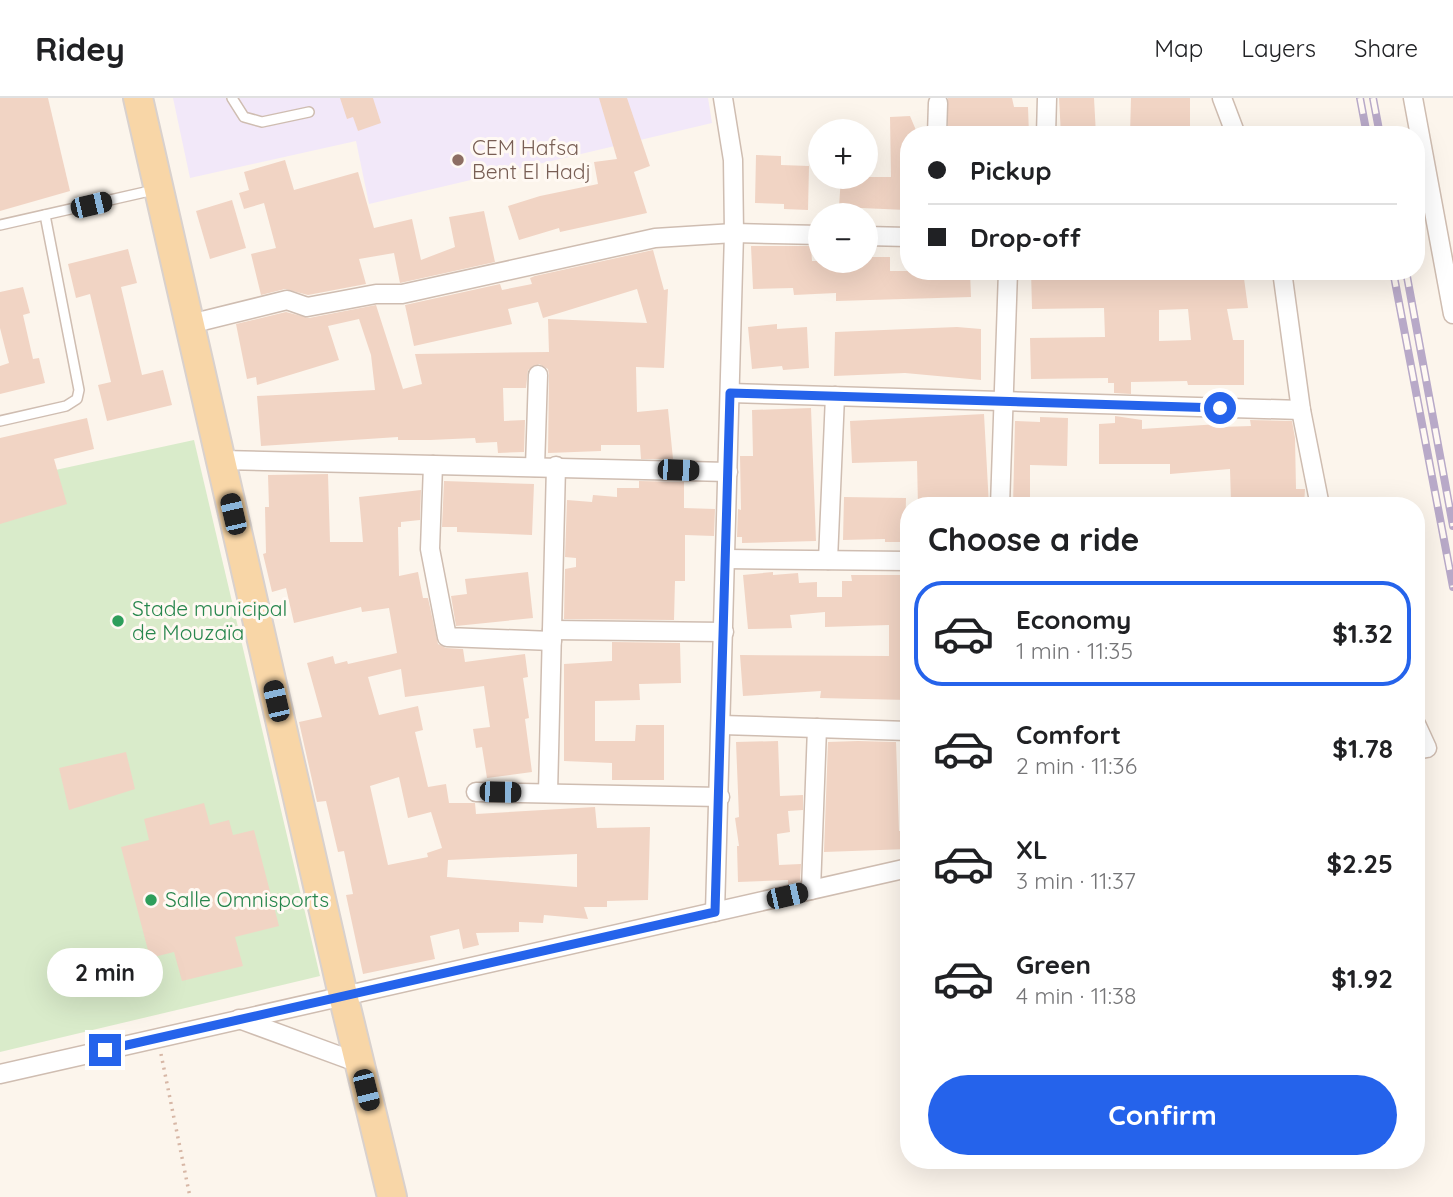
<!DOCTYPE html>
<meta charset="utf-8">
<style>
body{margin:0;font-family:Quicksand,sans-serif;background:#f6f6f6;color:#202124;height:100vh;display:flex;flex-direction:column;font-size:26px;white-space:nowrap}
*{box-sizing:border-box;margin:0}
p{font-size:23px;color:#757577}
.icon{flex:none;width:38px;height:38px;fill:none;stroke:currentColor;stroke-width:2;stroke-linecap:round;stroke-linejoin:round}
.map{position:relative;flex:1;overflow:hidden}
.drawer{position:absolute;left:900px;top:399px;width:525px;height:672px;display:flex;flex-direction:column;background:#fff;border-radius:28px;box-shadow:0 7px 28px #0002}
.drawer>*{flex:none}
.banner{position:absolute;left:900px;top:28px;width:525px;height:154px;border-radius:28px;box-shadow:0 7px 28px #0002;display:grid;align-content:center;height:154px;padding:0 28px;background:#fff}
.tools{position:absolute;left:808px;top:21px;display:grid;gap:14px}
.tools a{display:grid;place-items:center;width:70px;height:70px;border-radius:50%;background:#fff;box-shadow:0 7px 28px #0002;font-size:35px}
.end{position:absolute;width:32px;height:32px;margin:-16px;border:9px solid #2563eb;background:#fff;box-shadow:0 0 0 4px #fff}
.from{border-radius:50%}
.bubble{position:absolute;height:49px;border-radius:24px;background:#fff;box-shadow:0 7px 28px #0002;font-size:23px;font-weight:700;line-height:49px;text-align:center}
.car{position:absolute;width:21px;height:42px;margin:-21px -10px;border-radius:9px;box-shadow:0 0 5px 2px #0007;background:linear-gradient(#222 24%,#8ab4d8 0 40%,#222 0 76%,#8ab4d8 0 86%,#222 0)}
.banner b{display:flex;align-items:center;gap:24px;height:66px;font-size:26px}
.banner b+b{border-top:2px solid #e0e0e0}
.banner i{width:18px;height:18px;background:#202124}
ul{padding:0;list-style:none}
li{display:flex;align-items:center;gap:21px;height:105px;margin:0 14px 10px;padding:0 14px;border:4px solid transparent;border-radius:28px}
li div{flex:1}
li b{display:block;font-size:26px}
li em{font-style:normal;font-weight:700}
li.current{border-color:#2563eb}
li>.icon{width:63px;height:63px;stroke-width:1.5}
h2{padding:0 28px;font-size:32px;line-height:84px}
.button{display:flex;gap:14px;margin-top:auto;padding:14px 28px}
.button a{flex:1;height:80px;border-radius:42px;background:#2563eb;color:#fff;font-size:28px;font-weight:700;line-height:80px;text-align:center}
header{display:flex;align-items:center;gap:42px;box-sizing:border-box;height:98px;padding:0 35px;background:#fff;border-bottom:2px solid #e0e0e0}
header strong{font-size:33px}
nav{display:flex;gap:38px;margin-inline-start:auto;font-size:24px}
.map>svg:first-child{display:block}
.education{fill:#f2e8f9}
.green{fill:#d9ebca}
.building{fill:#f1d4c4;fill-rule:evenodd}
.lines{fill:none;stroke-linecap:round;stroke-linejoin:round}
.lane-casing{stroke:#cfbdb1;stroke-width:12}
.street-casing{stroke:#cfbdb1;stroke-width:21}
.primary-casing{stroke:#d9d1cd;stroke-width:32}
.path{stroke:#d7b7a6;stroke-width:3.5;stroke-dasharray:2 5;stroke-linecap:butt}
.lane{stroke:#fff;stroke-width:9}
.street{stroke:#fff;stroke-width:18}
.primary{stroke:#f8d6a7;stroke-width:28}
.rail-casing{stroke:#b8a9c8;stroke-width:8}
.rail{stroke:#fff9f3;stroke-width:5;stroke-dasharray:16;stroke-linecap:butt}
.route{stroke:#2563eb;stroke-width:9}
.education-dot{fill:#8d6e63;stroke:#fff9f3;stroke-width:2.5}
.leisure-dot{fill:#2e9e5b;stroke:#fff9f3;stroke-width:2.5}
.labels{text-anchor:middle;stroke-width:6;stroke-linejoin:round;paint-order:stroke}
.education-label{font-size:21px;fill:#785e54;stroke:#fff9f3;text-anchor:start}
.leisure-label{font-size:21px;fill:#27864d;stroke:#fff9f3;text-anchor:start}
</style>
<header>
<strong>Ridey</strong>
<nav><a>Map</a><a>Layers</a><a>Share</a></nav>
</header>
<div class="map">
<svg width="1453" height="1099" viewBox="0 0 1453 1099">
<rect width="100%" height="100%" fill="#fcf5ec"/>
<!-- education -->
<polygon class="education" points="173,0 708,0 712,25 369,106 356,43 190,80"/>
<!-- green -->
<polygon class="green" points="194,342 320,878 0,954 0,384"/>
<!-- building -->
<g class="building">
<polygon points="0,0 48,0 70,93 0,113"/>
<polygon points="340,0 373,0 381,25 358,33 353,19 347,21"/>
<polygon points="599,0 627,0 650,68 634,74 647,115 560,134 559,130 519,142 508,108 540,98 598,86 594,64 617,61"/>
<polygon points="948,0 1012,0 1014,9 1028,9 1029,37 948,37"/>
<polygon points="1059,0 1094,0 1096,37 1061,37"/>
<polygon points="1131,0 1190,0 1190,37 1130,37"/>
<polygon points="910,18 918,37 908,37 906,112 839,109 841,79 891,79 890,19"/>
<polygon points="756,57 781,58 781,67 809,68 808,112 784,111 784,106 755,105"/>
<polygon points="285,62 294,92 358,74 374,130 412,121 421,162 455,149 449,119 484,113 495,164 400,185 394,155 359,161 366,186 308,197 285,191 261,197 251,156 276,150 264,105 244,111 239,95 249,92 244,74"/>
<polygon points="232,102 246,150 210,161 196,113"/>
<polygon points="751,148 811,148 812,163 866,163 866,159 890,159 890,173 970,173 971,199 836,203 836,195 794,197 793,190 753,191"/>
<polygon points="128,151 137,185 121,189 142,277 163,272 172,307 107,323 98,287 111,284 90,196 76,200 68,166"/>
<polygon points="653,152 664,192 668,191 664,270 636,269 637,314 668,311 673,361 641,361 640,347 601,347 601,353 548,355 549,277 548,271 539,266 528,272 526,290 503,290 504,323 525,322 524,354 498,355 497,344 476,345 475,340 430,342 398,342 398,339 261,348 257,298 375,292 371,257 359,221 328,228 339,262 257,287 256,279 247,281 236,226 286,214 309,220 376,207 403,291 422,286 415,256 549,254 548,221 647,225 637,191 543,220 538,204 508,211 512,226 414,248 405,207 500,186 502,192 532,186 530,180 535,178"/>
<path d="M1031 173H1243L1248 210 1227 211 1233 242H1244V287H1188L1187 283 1131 284V296L1114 295V285H1108V280L1031 281 1030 240 1105 239 1104 210 1032 211ZM1188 211 1191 242 1159 243V212Z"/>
<polygon points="23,189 30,215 23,217 33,261 39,260 45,285 0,296 0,268 9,265 0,230 0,194"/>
<polygon points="777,226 777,231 807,229 809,270 783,272 782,268 752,271 748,229"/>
<polygon points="957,229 981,231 981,282 905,275 834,278 835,234"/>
<polygon points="811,310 816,443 742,445 742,439 737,439 738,411 741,412 740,358 753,358 752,312"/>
<polygon points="984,316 989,408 918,408 917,363 852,365 850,323"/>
<polygon points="1115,318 1142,322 1142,331 1219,326 1220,329 1251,328 1250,322 1292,323 1295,340 1296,391 1305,391 1304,408 1276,408 1276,404 1231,404 1230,371 1170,376 1170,366 1099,366 1099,326 1115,325"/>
<polygon points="1040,319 1068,320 1067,368 1030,367 1030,408 1013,408 1015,323 1040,324"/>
<polygon points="87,320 94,351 54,361 67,406 0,426 0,340"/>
<path d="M328 376 330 444H363L359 399 421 392 420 422 401 424V429H398L399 478 418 474 423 500H428L438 546 446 550 463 551 465 564 525 556 528 579 523 580 529 620 525 621 532 674 487 680 482 649 476 650 473 631 490 629 484 588 405 599 401 571 368 579 379 617 418 608 423 632 415 634 428 689 446 686 449 705H475L476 716 595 709 597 730 650 729 648 802 607 803V809H584L588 821 544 817 543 825 519 824V834L476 835 479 847 463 851 459 831 430 838 435 861 363 876 346 797 353 796 344 753 338 754 326 703 317 704 299 624 322 619 307 565 333 558 335 566 347 563 348 566 397 555 389 510 362 514 361 509 294 525 286 490 272 494 263 456 266 455 265 409H269L268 377ZM399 679 408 720 431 714 442 750 427 755 428 759 388 767 370 688ZM577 756V789L447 779 448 762Z"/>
<polygon points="444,383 534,386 532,437 457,434 457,429 442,429"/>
<polygon points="639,383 684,384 684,410 715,411 714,438 685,437 685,483 675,483 674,522 564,521 565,471 576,469 576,460 565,459 567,402 592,404 593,397 617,399 617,390 639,390"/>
<polygon points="844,399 906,400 905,444 885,444 885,441 843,442"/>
<polygon points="528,474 533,520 456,528 451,498 467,496 465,481"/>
<polygon points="773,474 773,477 798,475 799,485 817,484 817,499 842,499 842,483 852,483 851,477 908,477 908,602 820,600 821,593 743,598 740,557 889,558 889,527 825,529 825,514 790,517 792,530 748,531 743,477"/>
<polygon points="612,544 680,545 681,585 639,586 640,602 595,603 595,643 635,643 636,627 664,627 664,682 612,682 612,665 564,663 564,566 612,563"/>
<polygon points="778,643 780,698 803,697 803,712 788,713 790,734 777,736 779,767 801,766 800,783 788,786 788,782 738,784 737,748 739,748 735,720 739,719 736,644"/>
<polygon points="858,643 896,644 899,733 908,733 908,751 824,754 828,644"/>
<polygon points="126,654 135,691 69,712 59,670"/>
<polygon points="204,705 210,727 229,722 233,737 254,732 279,828 235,839 243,868 182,883 174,854 150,860 121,749 149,742 144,721"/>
</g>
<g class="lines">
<defs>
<g id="lane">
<polyline points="232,0 244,19 262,24 309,14"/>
<polyline points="0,127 154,92"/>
<polyline points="0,323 66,308 77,301 79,292 45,117"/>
</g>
<g id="street">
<polyline points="1222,0 1236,37"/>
<polyline points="1413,0 1453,216"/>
<polyline points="937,37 938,5"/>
<polyline points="1046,37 1047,0"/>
<polyline points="866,138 908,139"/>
<polyline points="1282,173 1301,312 1320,408"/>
<polyline points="190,226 287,202 307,209 376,196 402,196 655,140 734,135 821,137"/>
<polyline points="730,295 1301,312"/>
<polyline points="221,362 728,374"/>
<polyline points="433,367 430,451 447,539 552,543"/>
<polyline points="535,369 538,277"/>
<polyline points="1000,408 1008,173"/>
<polyline points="726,461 908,463"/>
<polyline points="828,462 835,298"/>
<polyline points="552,532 724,534"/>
<polyline points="1416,626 1427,650 1416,652"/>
<polyline points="722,627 908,633"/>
<polyline points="476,694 720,699"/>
<polyline points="548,695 556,368"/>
<polyline points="811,792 817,630"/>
<polyline points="715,814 734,135 733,62 723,0"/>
<polyline points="239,921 359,965"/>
<polyline points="0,976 908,770"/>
</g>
<polyline id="primary" points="138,0 343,897 392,1099"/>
</defs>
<!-- lane casing -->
<use href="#lane" class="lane-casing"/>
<!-- street casing -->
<use href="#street" class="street-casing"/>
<!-- primary casing -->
<use href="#primary" class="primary-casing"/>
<!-- path -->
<polyline class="path" points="161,956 190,1099"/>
<!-- lane -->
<use href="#lane" class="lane"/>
<!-- street -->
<use href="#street" class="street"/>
<!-- primary -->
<use href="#primary" class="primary"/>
<defs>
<g id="rail">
<polyline points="1360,0 1367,37"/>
<polyline points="1373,0 1380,37"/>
<polyline points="1393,173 1453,489"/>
<polyline points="1406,173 1453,428"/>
</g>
</defs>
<!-- rail casing -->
<use href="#rail" class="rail-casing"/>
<!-- rail -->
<use href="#rail" class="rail"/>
</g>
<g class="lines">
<!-- route -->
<polyline class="route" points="105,952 715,814 730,295 1220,310"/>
</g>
<!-- markers -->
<circle class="education-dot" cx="458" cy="62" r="7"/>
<g class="leisure-dot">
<circle cx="118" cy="523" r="7"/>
<circle cx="151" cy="802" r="7"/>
</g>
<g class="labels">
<!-- education labels -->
<g class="education-label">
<text x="472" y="57">CEM Hafsa<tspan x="472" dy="24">Bent El Hadj</tspan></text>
</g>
<!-- leisure labels -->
<g class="leisure-label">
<text x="132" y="518">Stade municipal<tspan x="132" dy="24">de Mouzaïa</tspan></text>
<text x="165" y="809">Salle Omnisports</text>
</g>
</g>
</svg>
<div class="tools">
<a>+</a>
<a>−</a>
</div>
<i class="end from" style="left:1220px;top:310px"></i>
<i class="end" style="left:105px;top:952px"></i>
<div class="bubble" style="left:47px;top:850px;width:116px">2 min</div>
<i class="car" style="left:91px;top:107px;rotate:77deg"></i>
<i class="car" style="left:678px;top:372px;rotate:92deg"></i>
<i class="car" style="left:233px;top:416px;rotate:347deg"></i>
<i class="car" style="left:276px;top:603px;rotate:347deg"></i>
<i class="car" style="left:500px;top:694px;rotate:91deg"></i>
<i class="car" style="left:787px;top:798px;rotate:77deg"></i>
<i class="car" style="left:366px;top:992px;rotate:166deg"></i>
<div class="banner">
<b><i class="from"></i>Pickup</b>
<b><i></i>Drop-off</b>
</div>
<section class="drawer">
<h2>Choose a ride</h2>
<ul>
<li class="current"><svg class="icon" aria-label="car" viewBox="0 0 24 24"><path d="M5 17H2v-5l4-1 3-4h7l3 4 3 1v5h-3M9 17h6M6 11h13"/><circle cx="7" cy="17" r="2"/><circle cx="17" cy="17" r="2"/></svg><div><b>Economy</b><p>1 min · 11:35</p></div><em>$1.32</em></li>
<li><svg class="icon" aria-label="car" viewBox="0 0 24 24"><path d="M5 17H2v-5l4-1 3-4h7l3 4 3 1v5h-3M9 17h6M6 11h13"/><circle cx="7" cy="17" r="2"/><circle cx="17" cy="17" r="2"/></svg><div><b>Comfort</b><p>2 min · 11:36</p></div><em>$1.78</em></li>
<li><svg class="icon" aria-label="car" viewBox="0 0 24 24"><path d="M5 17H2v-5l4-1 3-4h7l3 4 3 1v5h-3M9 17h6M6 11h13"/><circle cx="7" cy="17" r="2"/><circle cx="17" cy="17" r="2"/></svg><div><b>XL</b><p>3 min · 11:37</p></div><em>$2.25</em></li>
<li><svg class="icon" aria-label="car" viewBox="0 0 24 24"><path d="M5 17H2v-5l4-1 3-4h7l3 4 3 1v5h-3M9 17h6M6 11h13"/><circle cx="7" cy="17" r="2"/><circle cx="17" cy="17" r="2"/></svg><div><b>Green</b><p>4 min · 11:38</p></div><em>$1.92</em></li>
</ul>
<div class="button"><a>Confirm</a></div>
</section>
</div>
